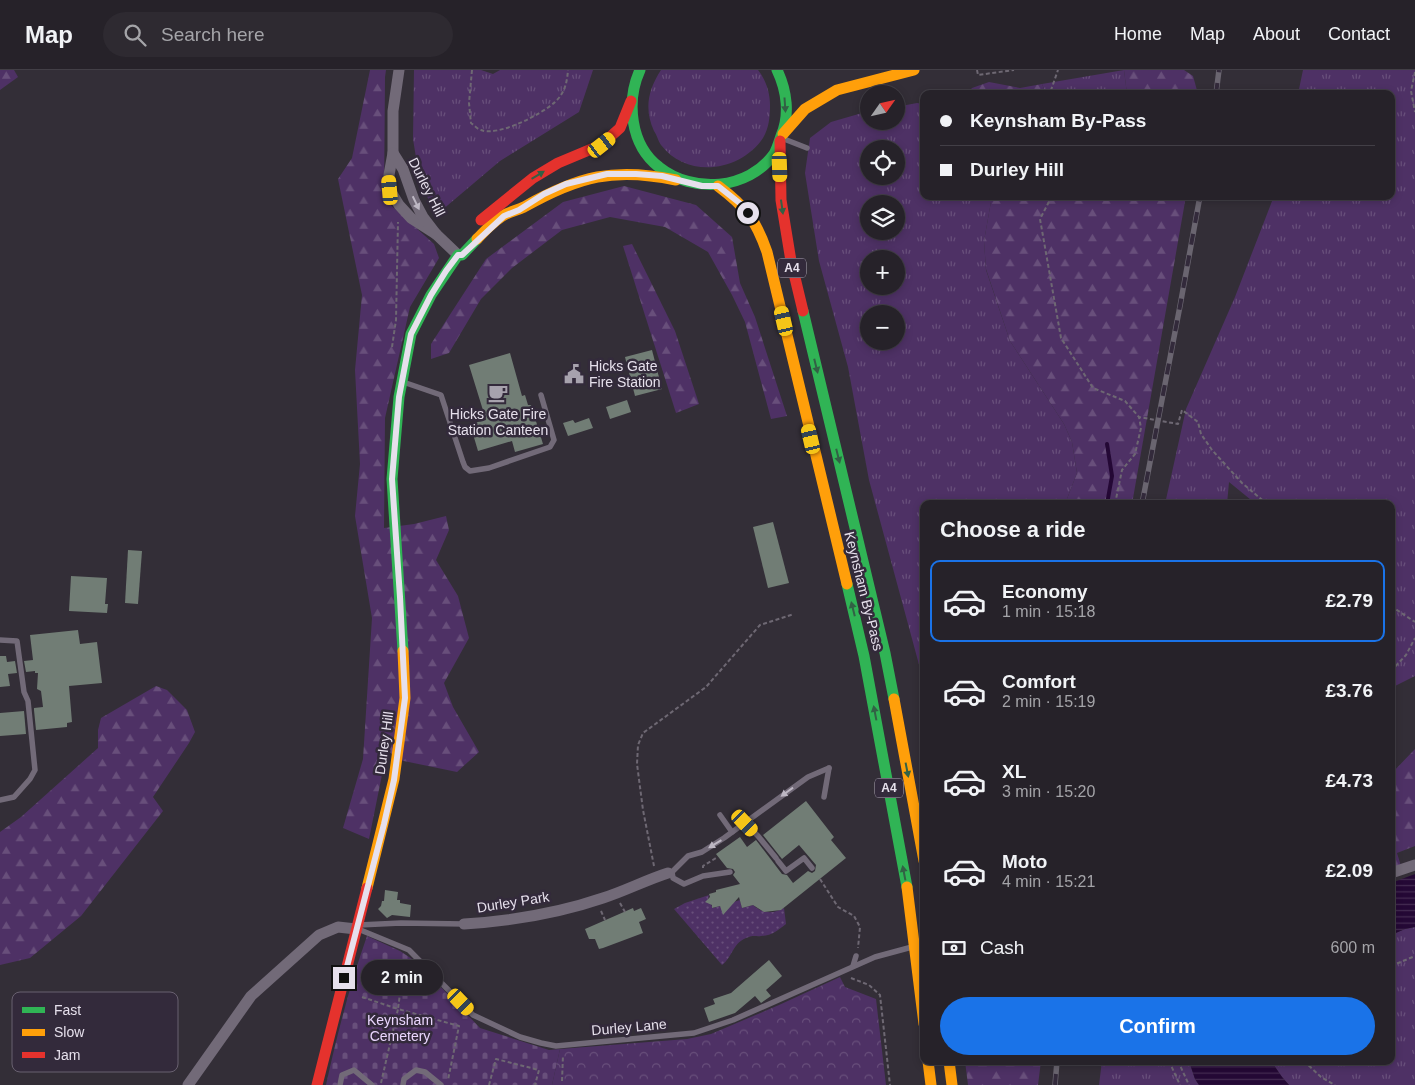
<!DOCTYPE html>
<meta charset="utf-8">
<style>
body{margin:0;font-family:Arial,sans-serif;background:#2e2a31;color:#f1f3f6;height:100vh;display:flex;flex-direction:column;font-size:19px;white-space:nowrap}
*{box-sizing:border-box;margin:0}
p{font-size:16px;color:#a4a4a8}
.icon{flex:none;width:28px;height:28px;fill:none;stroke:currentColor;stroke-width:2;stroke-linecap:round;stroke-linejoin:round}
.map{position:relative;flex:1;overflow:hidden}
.drawer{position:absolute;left:920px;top:430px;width:475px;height:565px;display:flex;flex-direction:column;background:#262229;border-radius:10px;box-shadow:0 2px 8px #0003,0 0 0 1px #423f46}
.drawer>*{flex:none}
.hud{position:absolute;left:920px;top:20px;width:475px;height:110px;border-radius:10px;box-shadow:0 2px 8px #0003,0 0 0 1px #423f46;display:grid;align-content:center;height:110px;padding:0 20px;background:#262229}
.needle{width:32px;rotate:56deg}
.tools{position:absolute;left:860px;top:15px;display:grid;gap:10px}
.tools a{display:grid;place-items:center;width:45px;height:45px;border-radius:50%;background:#262229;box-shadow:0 2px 8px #0003,0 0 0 1px #423f46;font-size:25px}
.end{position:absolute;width:22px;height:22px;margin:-11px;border:6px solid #e6e0ec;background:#111;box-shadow:0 0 0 2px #111}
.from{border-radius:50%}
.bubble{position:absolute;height:35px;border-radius:18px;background:#262229;box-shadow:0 2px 8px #0003,0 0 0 1px #423f46;font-size:16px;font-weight:800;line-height:35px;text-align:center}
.car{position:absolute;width:15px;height:30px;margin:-15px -8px;border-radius:6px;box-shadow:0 0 4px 1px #0007;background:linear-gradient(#f5c518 24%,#345 0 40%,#f5c518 0 76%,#345 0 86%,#f5c518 0)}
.hud b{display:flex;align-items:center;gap:18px;height:48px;font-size:19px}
.hud b+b{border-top:1px solid #423f46}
.hud i{width:12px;height:12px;background:#f1f3f6}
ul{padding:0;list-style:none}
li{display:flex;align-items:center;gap:15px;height:82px;margin:0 10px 8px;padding:0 10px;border:2px solid transparent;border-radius:10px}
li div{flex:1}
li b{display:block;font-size:19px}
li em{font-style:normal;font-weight:800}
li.selected{border-color:#1a73e8}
li>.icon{width:45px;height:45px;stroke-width:1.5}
h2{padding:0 20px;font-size:22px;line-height:60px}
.pay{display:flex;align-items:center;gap:12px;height:55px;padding:0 20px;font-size:19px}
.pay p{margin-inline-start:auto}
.button{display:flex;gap:10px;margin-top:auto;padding:10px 20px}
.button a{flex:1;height:58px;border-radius:30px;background:#1a73e8;color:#fff;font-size:20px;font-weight:800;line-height:58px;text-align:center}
header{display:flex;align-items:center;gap:30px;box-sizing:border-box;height:70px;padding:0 25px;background:#262229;border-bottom:1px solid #423f46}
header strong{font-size:24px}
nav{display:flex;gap:28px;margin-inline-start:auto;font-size:18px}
.search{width:350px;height:45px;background:#2e2a31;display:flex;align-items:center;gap:12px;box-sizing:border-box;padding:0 18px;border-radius:28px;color:#a4a4a8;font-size:19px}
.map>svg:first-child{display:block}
.grass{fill:url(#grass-tufts);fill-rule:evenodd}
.forest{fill:url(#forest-firs)}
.cemetery{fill:url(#cemetery-stones)}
.park{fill:url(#park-crowns)}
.garden{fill:url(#garden-dots)}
.water{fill:url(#water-rules)}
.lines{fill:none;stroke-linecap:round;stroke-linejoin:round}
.stream{stroke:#240835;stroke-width:4}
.building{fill:#717d75}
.path{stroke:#6e6873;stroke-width:2;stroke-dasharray:4 2.5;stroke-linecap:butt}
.lane{stroke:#726a78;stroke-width:5.5}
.street{stroke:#726a78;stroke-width:11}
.fast{stroke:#30b455;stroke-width:11}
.slow{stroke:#ff9f0a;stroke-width:11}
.jam{stroke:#e5322d;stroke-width:11}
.rail-casing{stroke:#6a6570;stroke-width:5.5}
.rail{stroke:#332a3b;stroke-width:4;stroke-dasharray:11;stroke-linecap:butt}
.oneway{fill:#326145}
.oneway2{fill:#bdb7c3}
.route{stroke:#e6e0ec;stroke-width:6}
.labels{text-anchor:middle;stroke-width:5;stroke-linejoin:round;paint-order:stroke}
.shield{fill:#332a3b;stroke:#b0a9b7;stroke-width:1}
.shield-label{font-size:12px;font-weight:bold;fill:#e6e0ec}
.street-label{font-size:14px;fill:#e6e0ec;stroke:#332a3b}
.poi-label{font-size:14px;fill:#e6e0ec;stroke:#332a3b;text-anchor:start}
.park-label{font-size:14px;fill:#ead6fe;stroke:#332a3b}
.key{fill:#332a3b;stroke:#696170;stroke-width:1}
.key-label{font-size:14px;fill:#e6e0ec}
</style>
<header>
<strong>Map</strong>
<div class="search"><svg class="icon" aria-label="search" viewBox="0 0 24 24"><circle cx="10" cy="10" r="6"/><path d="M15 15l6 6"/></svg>Search here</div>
<nav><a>Home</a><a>Map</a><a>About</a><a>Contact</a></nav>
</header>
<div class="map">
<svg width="1415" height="1015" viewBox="0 0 1415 1015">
<defs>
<pattern id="grass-tufts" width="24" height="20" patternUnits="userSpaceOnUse" patternTransform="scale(1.25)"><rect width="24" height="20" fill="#4e3165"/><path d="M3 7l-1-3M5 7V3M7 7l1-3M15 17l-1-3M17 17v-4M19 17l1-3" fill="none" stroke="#684f7b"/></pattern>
<pattern id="forest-firs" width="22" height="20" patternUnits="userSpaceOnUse" patternTransform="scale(1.25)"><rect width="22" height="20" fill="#4e3165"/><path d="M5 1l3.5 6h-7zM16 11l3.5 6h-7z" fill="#684f7b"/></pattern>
<pattern id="cemetery-stones" width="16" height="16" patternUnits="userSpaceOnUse" patternTransform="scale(1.25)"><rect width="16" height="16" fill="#4e3165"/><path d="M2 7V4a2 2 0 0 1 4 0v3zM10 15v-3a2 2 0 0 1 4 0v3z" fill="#684f7b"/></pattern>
<pattern id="park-crowns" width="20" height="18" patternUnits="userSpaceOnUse" patternTransform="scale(1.25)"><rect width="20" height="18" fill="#4e3165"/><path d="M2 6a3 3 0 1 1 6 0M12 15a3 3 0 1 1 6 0" fill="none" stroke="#684f7b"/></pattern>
<pattern id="garden-dots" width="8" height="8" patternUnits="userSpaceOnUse" patternTransform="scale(1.25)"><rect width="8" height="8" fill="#4e3165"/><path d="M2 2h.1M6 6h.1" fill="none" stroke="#684f7b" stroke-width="1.8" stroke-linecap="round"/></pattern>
<pattern id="water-rules" width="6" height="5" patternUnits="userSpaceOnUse" patternTransform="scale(1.25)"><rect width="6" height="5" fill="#240835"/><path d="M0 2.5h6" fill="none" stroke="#442c52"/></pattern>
</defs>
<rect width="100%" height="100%" fill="#332e37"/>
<!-- grass -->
<g class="grass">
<polygon points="414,0 481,0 493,4 500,0 593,0 579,42 500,91 435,146 419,106 413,69"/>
<path d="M661 0H758C766 10 770 23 770 35 770 47 769 58 763 68 740 102 687 109 661 75 658 71 657 65 654 61 644 39 648 20 661 0Z"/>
<polygon points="1124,0 1127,24 1046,24 1042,14"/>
<polygon points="1303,0 1415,0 1415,606 1391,618 1391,434 1256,434 1229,412 1227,434 1165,434 1186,339 1235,227 1274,126 1391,126 1391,24 1298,24"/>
<path d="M917 33 924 34V126H992L984 171 986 200 1010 271 1064 354 1072 372 1077 403 1065 434H924V613L869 410 848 297 819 191 805 103 810 68 831 52 869 41V51H896V37ZM869 79H896V106H869ZM869 134H896V161H869ZM869 189H896V216H869ZM869 244H896V271H869Z"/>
<polygon points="1415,857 1415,1015 1289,1015 1282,1007 1271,991 1391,991 1391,865 1405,859"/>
<polygon points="1102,991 1189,991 1195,1009 1199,1015 1099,1015"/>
</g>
<!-- forest -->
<g class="forest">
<polygon points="0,0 14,0 18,7 0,20"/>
<polygon points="370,0 386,0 385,7 384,129 434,174 439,188 410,237 385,348 384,458 414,454 446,446 449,460 436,490 458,526 469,568 444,613 453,637 479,682 457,702 399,690 387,680 369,769 343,758 363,689 372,548 355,446 360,394 355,300 362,225 338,109 352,88"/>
<polygon points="1124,0 1184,0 1193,6 1198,24 1127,24"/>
<polygon points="989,12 1020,18 1042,14 1046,24 967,24 972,18"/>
<polygon points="624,116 696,135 732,167 740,213 755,247 787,346 771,349 745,252 732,225 708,182 665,157 610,147 562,160 512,198 481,229 449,283 431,289 431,274 486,189 563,132"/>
<polygon points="992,126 1186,126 1132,434 1065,434 1077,403 1072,372 1064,354 1010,271 986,199 984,171"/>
<polygon points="632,174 675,261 699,334 676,343 623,176"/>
<polygon points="156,616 167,620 187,640 195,662 189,673 153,727 163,741 81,846 30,888 0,895 0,762 21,747 98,678 98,660 101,648"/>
<polygon points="1415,679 1415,776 1397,783 1401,796 1391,799 1391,704"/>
<polygon points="965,991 1041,991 1038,1015 968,1015"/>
</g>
<!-- cemetery -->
<path class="cemetery" d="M367 866 400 881 412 889 429 910 437 913 480 958 549 980 560 979 552 1015H326C337 965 350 914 367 866Z"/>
<!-- park -->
<polygon class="park" points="840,907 845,917 876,929 886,1015 552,1015 560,979 687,969 711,964 779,935"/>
<!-- garden -->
<path class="garden" d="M709 825 708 829 713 838 720 836 723 841 727 834 740 830 742 838 753 835C762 844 774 844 784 838L786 854C778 860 772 866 761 866 758 867 753 865 749 867 732 872 733 887 722 895L674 839 685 833Z"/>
<!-- water -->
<g class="water">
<polygon points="1415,804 1415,857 1405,859 1391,865 1391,813"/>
<polygon points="1189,991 1271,991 1282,1007 1289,1015 1199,1015 1195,1009"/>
</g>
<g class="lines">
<!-- stream -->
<polyline class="stream" points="1107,434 1112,406 1107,374"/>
</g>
<!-- building -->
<g class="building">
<polygon points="652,280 662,319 635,326 625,287"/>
<polygon points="510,283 522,326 525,325 528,335 531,335 543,374 515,382 512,371 478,381 470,354 486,350 469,295"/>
<polygon points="627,330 631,342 610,349 606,337"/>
<polygon points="589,348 593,358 568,366 563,353 573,350 575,353"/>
<polygon points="773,452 789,513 768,518 753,457"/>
<polygon points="128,480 142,481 138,534 125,533"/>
<polygon points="71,506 107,508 105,534 108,534 107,543 69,541"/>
<polygon points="78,560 80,574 97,572 102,613 69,616 72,652 67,653 67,657 36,660 34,640 34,638 43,637 41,621 37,619 38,603 35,603 35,601 26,602 24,591 33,590 30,565"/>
<polygon points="0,586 6,586 7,592 15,591 17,603 8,604 10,616 0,617"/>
<polygon points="24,641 26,664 0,666 0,643"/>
<polygon points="806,731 834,767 831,770 846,788 781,840 764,842 753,835 742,838 739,827 723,845 720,836 712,838 712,835 705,832 710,827 709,824 716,822 716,820 740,814 733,805 735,802 733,799 727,798 716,784 740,767 747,777 756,770 782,804 787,805 793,813 808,801 812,803 815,801 816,795 799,775 782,789 763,765"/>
<polygon points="385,820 398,822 397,830 400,830 400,833 411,835 410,847 392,845 387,848 378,839 381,836 382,831 384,831"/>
<polygon points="633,838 634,841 641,838 646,849 639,852 643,863 603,878 599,879 595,869 589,869 585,859"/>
<polygon points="769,890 782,906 766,920 771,926 761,933 755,926 735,943 709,952 704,938 715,934 713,929 731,923"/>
</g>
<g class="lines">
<!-- path -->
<g class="path">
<path d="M472 0 469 33 471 53C474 55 477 59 481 60 498 67 542 44 555 32 565 23 567 12 568 0"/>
<polyline points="977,0 978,5 1014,0"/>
<polyline points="1415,2 1411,21 1415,42"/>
<polyline points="1033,24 1050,23 1058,0"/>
<polyline points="1052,126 1040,149 1061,268 1093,318 1125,331 1139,347 1178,354 1182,340 1198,352 1201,364 1212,380 1242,413 1267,434"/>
<polyline points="392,277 396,250 398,152"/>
<polyline points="1115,434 1122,400 1135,384 1141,358 1139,347"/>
<polyline points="1391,536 1415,552"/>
<polyline points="1391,601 1406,585 1415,568"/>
<polyline points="654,796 643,740 637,694 638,675 643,663 706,617 760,555 794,544"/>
<polyline points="703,798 703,796 716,788"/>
<polyline points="820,809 838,837 854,846 860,857 858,878"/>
<polyline points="620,833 625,842"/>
<polyline points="601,841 605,850"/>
<polyline points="1391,896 1415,886"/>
<polyline points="851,908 869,915 880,925 890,1015"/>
<polyline points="362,927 398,939 402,908"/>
<polyline points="1169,991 1180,1015"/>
<polyline points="1178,991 1189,1015"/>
<polyline points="1304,991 1321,1007 1335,1015"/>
<polyline points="562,1011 563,985"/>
<polyline points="381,1013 398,939 459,956 448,1010"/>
<polyline points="489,1015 496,989 539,1000 535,1015"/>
</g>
<!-- lane -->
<g class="lane">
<polyline points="784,69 807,78"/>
<polyline points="406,313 441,325 463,392 465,397 470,401 489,398 550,377 554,370 541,325"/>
<polyline points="0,570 17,571 24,622 28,631 35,700 30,709 14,727 0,730"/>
<polyline points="824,727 829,698"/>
<polyline points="720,745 732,762"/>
<polyline points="745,753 758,766 776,788"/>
<polyline points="778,791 786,801 804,788 812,798"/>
<polyline points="672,802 673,808 684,814 703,806 730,802"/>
<polyline points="668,803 672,802 688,786 702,782 724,768 808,707 829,698"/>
<polyline points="359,855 401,853 464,854"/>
<polyline points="358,859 409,880 473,945 520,967 541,973 556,976 694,963 733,950 875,887 912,877"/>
<polyline points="853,896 856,886"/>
<polyline points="340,1015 342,1005 354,1000 372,1015"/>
<polyline points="403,1015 404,1009 416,1000 425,1002 441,1015"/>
</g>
<!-- street -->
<g class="street">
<polyline points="399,0 393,41 393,83 389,105 390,120 399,135 411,148 436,164"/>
<polyline points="393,83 403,99 414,130 423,147 436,164 458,185"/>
<polyline points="1391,803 1415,795"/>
<path d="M464 854C511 851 559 843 603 828 625 821 646 810 668 803"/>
<polyline points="188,1015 251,926 319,865 338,857 356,859"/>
</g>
<!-- fast -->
<g class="fast">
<path d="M640 0C626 31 630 75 659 97 693 124 748 120 774 84 777 79 779 72 781 66 790 45 787 21 777 0"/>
<polyline points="803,241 885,583 894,629"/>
<polyline points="847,514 864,586 907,817"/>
<polyline points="403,581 392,409 399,327 411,264 431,225 458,185 462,185 477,169"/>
</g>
<!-- slow -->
<g class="slow">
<polyline points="783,64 805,39 837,20 914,0"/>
<path d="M718 116C746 137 756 150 767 182L847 514"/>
<path d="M477 169C486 160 495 149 506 144 512 141 518 140 524 137 579 106 614 97 676 110"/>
<polyline points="894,629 924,791"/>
<polyline points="907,817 924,954"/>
<polyline points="367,818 394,709 405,628 403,581"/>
<polyline points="928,991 931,1015"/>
<polyline points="949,991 952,1015"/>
</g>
<!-- jam -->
<g class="jam">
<polyline points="780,71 781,130 791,191 803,241"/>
<polyline points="481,150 533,108 558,93 601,75 620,58 631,31"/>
<polyline points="317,1015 367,818"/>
</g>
<defs>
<g id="rail">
<polyline points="1216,24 1219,0"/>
<polyline points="1142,434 1180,236 1200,126"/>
<polyline points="1055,1015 1057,991"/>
</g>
</defs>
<!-- rail casing -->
<use href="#rail" class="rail-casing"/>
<!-- rail -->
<use href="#rail" class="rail"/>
</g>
<!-- one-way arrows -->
<defs><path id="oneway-solid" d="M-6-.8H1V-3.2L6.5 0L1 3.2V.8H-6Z" transform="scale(1.25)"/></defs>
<g class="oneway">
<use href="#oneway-solid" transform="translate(785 35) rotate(86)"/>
<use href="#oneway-solid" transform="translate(538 105) rotate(-31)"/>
<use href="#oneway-solid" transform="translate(782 137) rotate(82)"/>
<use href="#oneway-solid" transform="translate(816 296) rotate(76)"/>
<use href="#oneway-solid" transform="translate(838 386) rotate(76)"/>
<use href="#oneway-solid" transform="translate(853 539) rotate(-104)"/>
<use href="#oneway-solid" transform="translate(875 643) rotate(-101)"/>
<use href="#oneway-solid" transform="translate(907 700) rotate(79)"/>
<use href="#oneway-solid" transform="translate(904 803) rotate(-101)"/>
</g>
<g class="oneway2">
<use href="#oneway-solid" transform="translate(416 133) rotate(64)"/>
<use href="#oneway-solid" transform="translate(787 722) rotate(144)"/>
<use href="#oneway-solid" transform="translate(715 774) rotate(149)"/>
</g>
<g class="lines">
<!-- route -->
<polyline class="route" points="344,908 384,754 394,710 405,628 400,527 392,409 399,327 411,264 431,225 446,201 458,185 462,185 504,146 519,140 544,124 566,114 607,104 636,104 662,106 702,116 718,116 742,135 748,143"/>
</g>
<!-- icons -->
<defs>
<symbol id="civic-bare" viewBox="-9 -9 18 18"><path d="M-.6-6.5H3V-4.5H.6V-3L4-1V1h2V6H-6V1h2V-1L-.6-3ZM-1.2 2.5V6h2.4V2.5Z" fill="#a7a2ad" stroke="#332a3b" stroke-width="2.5" paint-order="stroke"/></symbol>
<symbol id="cafe-bare" viewBox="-9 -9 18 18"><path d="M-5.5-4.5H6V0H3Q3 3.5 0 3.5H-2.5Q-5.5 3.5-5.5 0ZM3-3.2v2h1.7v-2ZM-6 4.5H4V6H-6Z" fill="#a7a2ad" stroke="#332a3b" stroke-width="2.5" paint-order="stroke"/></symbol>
</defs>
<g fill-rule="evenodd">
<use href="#civic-bare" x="560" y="290" width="28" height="28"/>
<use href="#cafe-bare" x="484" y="309" width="28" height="28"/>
</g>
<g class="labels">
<!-- shield labels -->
<g class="shield">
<rect x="778" y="188.5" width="28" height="19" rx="4"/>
<rect x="875" y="708.5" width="28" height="19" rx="4"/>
</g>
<g class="shield-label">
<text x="792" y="202">A4</text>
<text x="889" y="722">A4</text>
</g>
<!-- street labels -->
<g class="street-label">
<text transform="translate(427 117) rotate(63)" y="5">Durley Hill</text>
<text transform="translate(864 521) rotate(76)" y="5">Keynsham By-Pass</text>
<text transform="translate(384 673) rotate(-82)" y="5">Durley Hill</text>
<text transform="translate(513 832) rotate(-9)" y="5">Durley Park</text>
<text transform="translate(629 957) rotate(-5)" y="5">Durley Lane</text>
</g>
<!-- poi labels -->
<g class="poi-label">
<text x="589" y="301">Hicks Gate<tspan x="589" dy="16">Fire Station</tspan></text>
<text x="498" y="349" text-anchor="middle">Hicks Gate Fire<tspan x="498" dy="16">Station Canteen</tspan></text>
</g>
<!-- park labels -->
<g class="park-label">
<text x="400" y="955">Keynsham<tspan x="400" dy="16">Cemetery</tspan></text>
</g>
</g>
<!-- legend -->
<rect x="12" y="922" width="166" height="80" rx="8" class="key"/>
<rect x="22" y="937" width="23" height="6" fill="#30b455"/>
<rect x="22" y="959" width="23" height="7" fill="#ff9f0a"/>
<rect x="22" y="982" width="23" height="6" fill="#e5322d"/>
<g class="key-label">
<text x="54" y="945">Fast</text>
<text x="54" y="967">Slow</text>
<text x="54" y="990">Jam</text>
</g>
</svg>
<div class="tools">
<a><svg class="needle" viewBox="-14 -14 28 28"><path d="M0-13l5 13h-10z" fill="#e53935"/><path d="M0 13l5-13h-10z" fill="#a4a4a8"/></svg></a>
<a><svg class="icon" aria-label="locate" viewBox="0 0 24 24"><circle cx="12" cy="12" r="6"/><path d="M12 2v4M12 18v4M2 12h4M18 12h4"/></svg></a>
<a><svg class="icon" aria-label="layers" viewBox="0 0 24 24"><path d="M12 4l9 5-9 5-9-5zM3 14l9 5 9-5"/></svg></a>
<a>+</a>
<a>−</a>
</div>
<i class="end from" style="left:748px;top:143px"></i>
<i class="end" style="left:344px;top:908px"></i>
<div class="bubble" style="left:361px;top:890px;width:82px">2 min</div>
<i class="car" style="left:602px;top:75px;rotate:52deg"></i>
<i class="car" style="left:780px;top:97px;rotate:178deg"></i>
<i class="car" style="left:390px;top:120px;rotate:355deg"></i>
<i class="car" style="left:784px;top:251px;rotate:347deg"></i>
<i class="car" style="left:811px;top:369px;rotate:347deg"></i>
<i class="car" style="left:745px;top:753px;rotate:136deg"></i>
<i class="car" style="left:461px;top:932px;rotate:136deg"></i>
<div class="hud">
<b><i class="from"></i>Keynsham By-Pass</b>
<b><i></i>Durley Hill</b>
</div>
<section class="drawer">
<h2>Choose a ride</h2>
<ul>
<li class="selected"><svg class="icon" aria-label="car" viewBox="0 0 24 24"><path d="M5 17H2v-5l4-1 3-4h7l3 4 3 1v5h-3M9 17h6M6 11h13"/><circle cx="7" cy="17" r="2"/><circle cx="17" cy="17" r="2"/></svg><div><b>Economy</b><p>1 min · 15:18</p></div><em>£2.79</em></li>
<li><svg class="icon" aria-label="car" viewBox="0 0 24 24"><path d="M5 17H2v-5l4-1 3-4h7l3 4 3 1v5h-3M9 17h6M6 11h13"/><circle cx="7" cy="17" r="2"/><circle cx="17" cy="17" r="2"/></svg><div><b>Comfort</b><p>2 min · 15:19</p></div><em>£3.76</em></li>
<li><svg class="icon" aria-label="car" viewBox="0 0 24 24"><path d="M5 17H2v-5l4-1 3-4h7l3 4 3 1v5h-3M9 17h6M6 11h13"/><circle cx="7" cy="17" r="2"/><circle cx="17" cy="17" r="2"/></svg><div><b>XL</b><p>3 min · 15:20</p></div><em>£4.73</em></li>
<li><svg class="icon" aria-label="car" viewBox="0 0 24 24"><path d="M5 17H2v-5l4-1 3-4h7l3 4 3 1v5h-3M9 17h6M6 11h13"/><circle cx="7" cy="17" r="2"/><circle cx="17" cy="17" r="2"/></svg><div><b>Moto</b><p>4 min · 15:21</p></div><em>£2.09</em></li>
</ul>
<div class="pay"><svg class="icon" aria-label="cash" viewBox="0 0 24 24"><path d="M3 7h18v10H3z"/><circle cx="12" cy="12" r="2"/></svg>Cash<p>600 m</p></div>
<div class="button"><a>Confirm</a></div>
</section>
</div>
